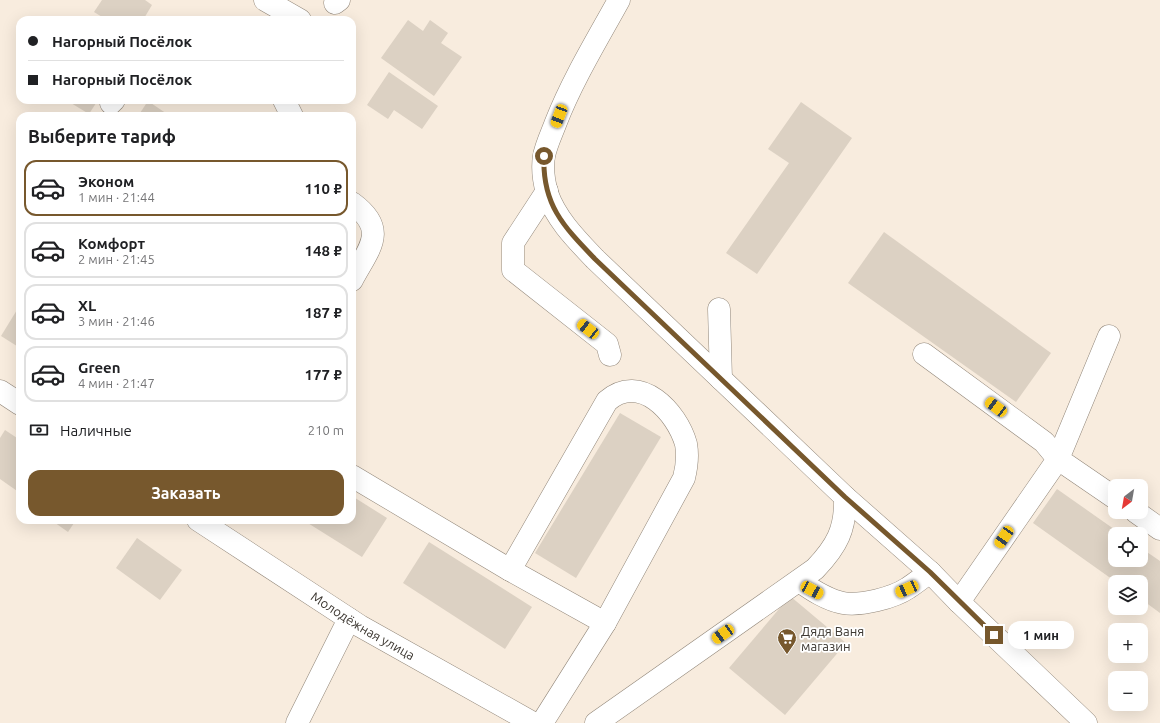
<!DOCTYPE html>
<html lang="ru">
<meta charset="utf-8">
<style>
body{margin:0;font-family:Ubuntu,sans-serif;background:#f6f6f6;color:#202124;height:100vh;display:flex;flex-direction:column;font-size:15px;white-space:nowrap}
*{box-sizing:border-box;margin:0}
p{font-size:13px;color:#757577}
.icon{flex:none;width:22px;height:22px;fill:none;stroke:currentColor;stroke-width:2;stroke-linecap:round;stroke-linejoin:round}
.map{position:relative;flex:1;overflow:hidden}
.panel{position:absolute;left:16px;top:112px;width:340px;height:412px;display:flex;flex-direction:column;background:#fff;border-radius:12px;box-shadow:0 4px 16px #0002}
.panel>*{flex:none}
.hud{position:absolute;left:16px;top:16px;width:340px;height:88px;border-radius:12px;box-shadow:0 4px 16px #0002;display:grid;align-content:center;height:88px;padding:0 12px;background:#fff}
.needle{width:26px;rotate:211deg}
.tools{position:absolute;left:1108px;top:479px;display:grid;gap:8px}
.tools a{display:grid;place-items:center;width:40px;height:40px;border-radius:8px;background:#fff;box-shadow:0 4px 16px #0002;font-size:20px}
.end{position:absolute;width:18px;height:18px;margin:-9px;border:5px solid #77582d;background:#fff;box-shadow:0 0 0 2px #fff}
.from{border-radius:50%}
.bubble{position:absolute;height:28px;border-radius:12px;background:#fff;box-shadow:0 4px 16px #0002;font-size:13px;font-weight:700;line-height:28px;text-align:center}
.car{position:absolute;width:12px;height:24px;margin:-12px -6px;border-radius:5px;box-shadow:0 0 3px 1px #0007;background:linear-gradient(#f5c518 24%,#345 0 40%,#f5c518 0 76%,#345 0 86%,#f5c518 0)}
.hud b{display:flex;align-items:center;gap:14px;height:38px;font-size:15px}
.hud b+b{border-top:1px solid #e0e0e0}
.hud i{width:10px;height:10px;background:#202124}
ul{padding:0;list-style:none}
li{display:flex;align-items:center;gap:12px;height:56px;margin:0 8px 6px;padding:0 4px;border:2px solid #e0e0e0;border-radius:12px}
li div{flex:1}
li b{display:block;font-size:15px}
li em{font-style:normal;font-weight:700}
li.on{border-color:#77582d}
li>.icon{width:36px;height:36px;stroke-width:1.5}
h2{padding:0 12px;font-size:18px;line-height:48px}
.pay{display:flex;align-items:center;gap:10px;height:44px;padding:0 12px;font-size:15px}
.pay p{margin-inline-start:auto}
.primary-button{display:flex;gap:8px;margin-top:auto;padding:8px 12px}
.primary-button a{flex:1;height:46px;border-radius:12px;background:#77582d;color:#fff;font-size:16px;font-weight:700;line-height:46px;text-align:center}
.map>svg:first-child{display:block}
.building{fill:#dcd1c3}
.lines{fill:none;stroke-linecap:round;stroke-linejoin:round}
.minor-casing{stroke:#92877a;stroke-width:23}
.minor{stroke:#fff;stroke-width:22}
.route{stroke:#77582d;stroke-width:5}
.labels{text-anchor:middle;stroke-width:3.5;stroke-linejoin:round;paint-order:stroke}
.street-label{font-size:13px;fill:#3d3832;stroke:#fff}
.poi-label{font-size:13px;fill:#3d3832;stroke:#fff;text-anchor:start}
</style>
<div class="map">
<svg width="1160" height="723" viewBox="0 0 1160 723">
<rect width="100%" height="100%" fill="#f8ecde"/>
<!-- building -->
<g class="building">
<polygon points="102,0 145,0 152,5 143,20 107,20 94,12"/>
<polygon points="408,20 423,31 430,20 448,33 441,43 462,57 434,96 381,58"/>
<polygon points="389,72 438,106 422,129 394,110 388,119 367,105"/>
<polygon points="66,100 98,100 89,114"/>
<polygon points="148,101 170,116 138,116"/>
<polygon points="801,102 852,138 757,274 726,253 789,163 768,149"/>
<polygon points="884,232 1051,353 1016,402 848,283"/>
<polygon points="20,305 20,348 1,336"/>
<polygon points="620,413 661,437 576,578 535,553"/>
<polygon points="5,430 20,440 20,493 0,479 0,438"/>
<polygon points="1057,489 1121,534 1115,534 1115,560 1141,560 1141,548 1160,561 1160,613 1141,599 1141,582 1116,582 1033,523"/>
<polygon points="352,496 387,518 362,557 303,520 352,520"/>
<polygon points="51,520 76,520 68,532"/>
<polygon points="137,538 182,570 160,600 116,568"/>
<polygon points="429,542 532,607 505,649 403,583"/>
<polygon points="790,596 846,643 785,715 729,668"/>
</g>
<g class="lines">
<defs>
<g id="minor">
<polyline points="265,0 300,20"/>
<path d="M619 0C597 40 573 79 556 122 552 133 546 145 544 156 542 168 544 182 547 193 556 219 576 239 595 259L845 497 930 572 959 602 1086 723"/>
<polyline points="335,3 339,0"/>
<polyline points="284,100 292,116"/>
<polyline points="111,103 114,100"/>
<polyline points="547,191 513,243 513,270 607,344 610,355"/>
<path d="M352 203C389 230 369 248 352 280"/>
<polyline points="719,309 721,379"/>
<polyline points="1109,336 1058,459 1115,498"/>
<polyline points="924,354 1044,442 1058,459 959,602"/>
<polyline points="0,391 20,404"/>
<polyline points="352,476 510,570 605,623 542,723"/>
<polyline points="1136,512 1160,529"/>
<path id="s1" d="M198 520 360 626 533 723"/>
<path d="M510 570 607 401C640 372 677 412 686 444 688 455 687 466 684 478L605 623"/>
<path d="M799 581C812 590 827 600 843 603 861 606 893 598 908 588 916 583 923 577 930 572"/>
<polyline points="297,723 349,619"/>
<path d="M596 723 815 569C837 546 846 529 845 497"/>
</g>
</defs>
<!-- minor casing -->
<use href="#minor" class="minor-casing"/>
<!-- minor -->
<use href="#minor" class="minor"/>
</g>
<g class="lines">
<!-- route -->
<path class="route" d="M544 156C542 204 563 226 595 259L845 497 930 572 994 635"/>
</g>
<!-- icons -->
<defs>
<symbol id="supermarket-pin" viewBox="-11 -11 22 30"><path d="M0 17L-7.5 6A9.5 9.5 0 1 1 7.5 6Z" fill="#77582d" stroke="#fff"/><path d="M-6-5.5h2.5l.6 2H6L4.5 2H-2.5L-4.4-4H-6ZM-1.5 3.2a1.3 1.3 0 1 0 .1 0ZM3 3.2a1.3 1.3 0 1 0 .1 0Z" fill="#fff"/></symbol>
</defs>
<g fill-rule="evenodd">
<use href="#supermarket-pin" x="776" y="627" width="22" height="30"/>
</g>
<g class="labels">
<!-- street labels -->
<g class="street-label">
<text dy="5" stroke="none"><textPath href="#s1" startOffset="196">Молодёжная улица</textPath></text>
</g>
<!-- poi labels -->
<g class="poi-label">
<text x="801" y="636">Дядя Ваня<tspan x="801" dy="15">магазин</tspan></text>
</g>
</g>
</svg>
<div class="tools">
<a><svg class="needle" viewBox="-14 -14 28 28"><path d="M0-13l5 13h-10z" fill="#e53935"/><path d="M0 13l5-13h-10z" fill="#757577"/></svg></a>
<a><svg class="icon" aria-label="locate" viewBox="0 0 24 24"><circle cx="12" cy="12" r="6"/><path d="M12 2v4M12 18v4M2 12h4M18 12h4"/></svg></a>
<a><svg class="icon" aria-label="layers" viewBox="0 0 24 24"><path d="M12 4l9 5-9 5-9-5zM3 14l9 5 9-5"/></svg></a>
<a>+</a>
<a>−</a>
</div>
<i class="end from" style="left:544px;top:156px"></i>
<i class="end" style="left:994px;top:635px"></i>
<div class="bubble" style="left:1008px;top:621px;width:66px">1 мин</div>
<i class="car" style="left:559px;top:116px;rotate:201deg"></i>
<i class="car" style="left:588px;top:329px;rotate:308deg"></i>
<i class="car" style="left:996px;top:407px;rotate:307deg"></i>
<i class="car" style="left:1004px;top:537px;rotate:214deg"></i>
<i class="car" style="left:907px;top:589px;rotate:246deg"></i>
<i class="car" style="left:812px;top:590px;rotate:118deg"></i>
<i class="car" style="left:723px;top:634px;rotate:235deg"></i>
<div class="hud">
<b><i class="from"></i>Нагорный Посёлок</b>
<b><i></i>Нагорный Посёлок</b>
</div>
<section class="panel">
<h2>Выберите тариф</h2>
<ul>
<li class="on"><svg class="icon" aria-label="car" viewBox="0 0 24 24"><path d="M5 17H2v-5l4-1 3-4h7l3 4 3 1v5h-3M9 17h6M6 11h13"/><circle cx="7" cy="17" r="2"/><circle cx="17" cy="17" r="2"/></svg><div><b>Эконом</b><p>1 мин · 21:44</p></div><em>110 ₽</em></li>
<li><svg class="icon" aria-label="car" viewBox="0 0 24 24"><path d="M5 17H2v-5l4-1 3-4h7l3 4 3 1v5h-3M9 17h6M6 11h13"/><circle cx="7" cy="17" r="2"/><circle cx="17" cy="17" r="2"/></svg><div><b>Комфорт</b><p>2 мин · 21:45</p></div><em>148 ₽</em></li>
<li><svg class="icon" aria-label="car" viewBox="0 0 24 24"><path d="M5 17H2v-5l4-1 3-4h7l3 4 3 1v5h-3M9 17h6M6 11h13"/><circle cx="7" cy="17" r="2"/><circle cx="17" cy="17" r="2"/></svg><div><b>XL</b><p>3 мин · 21:46</p></div><em>187 ₽</em></li>
<li><svg class="icon" aria-label="car" viewBox="0 0 24 24"><path d="M5 17H2v-5l4-1 3-4h7l3 4 3 1v5h-3M9 17h6M6 11h13"/><circle cx="7" cy="17" r="2"/><circle cx="17" cy="17" r="2"/></svg><div><b>Green</b><p>4 мин · 21:47</p></div><em>177 ₽</em></li>
</ul>
<div class="pay"><svg class="icon" aria-label="cash" viewBox="0 0 24 24"><path d="M3 7h18v10H3z"/><circle cx="12" cy="12" r="2"/></svg>Наличные<p>210 m</p></div>
<div class="primary-button"><a>Заказать</a></div>
</section>
</div>
